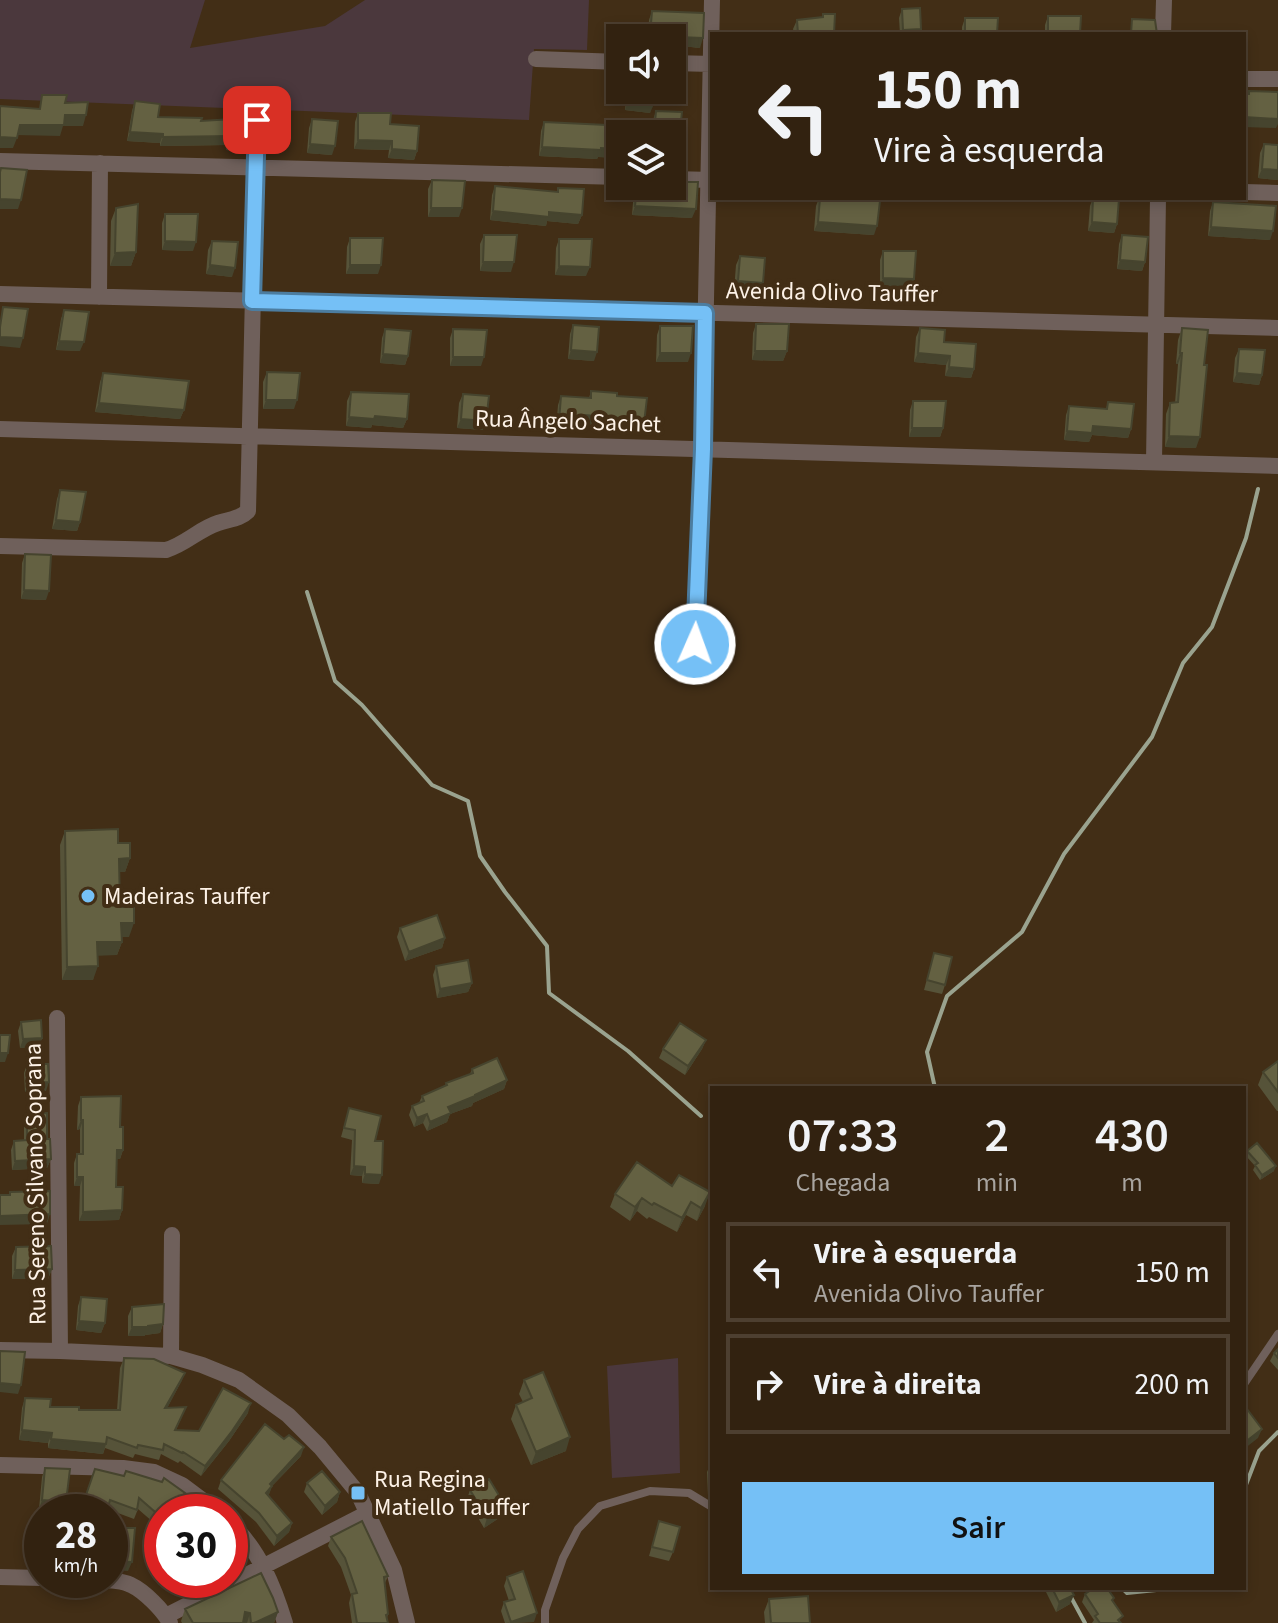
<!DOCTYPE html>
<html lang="pt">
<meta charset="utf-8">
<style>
body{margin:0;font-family:"Source Sans 3",sans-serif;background:#3d2f1e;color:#f1f3f6;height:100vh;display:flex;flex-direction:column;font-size:30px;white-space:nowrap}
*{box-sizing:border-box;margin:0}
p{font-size:26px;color:#a8a49f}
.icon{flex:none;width:44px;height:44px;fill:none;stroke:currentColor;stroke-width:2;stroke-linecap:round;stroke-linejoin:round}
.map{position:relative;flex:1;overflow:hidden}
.panel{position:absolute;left:710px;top:1086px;width:536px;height:504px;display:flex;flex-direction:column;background:#322210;border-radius:0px;box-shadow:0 4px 12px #0003,0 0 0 2px #4d3f30}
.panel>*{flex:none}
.guide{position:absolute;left:710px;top:32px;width:536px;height:168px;border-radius:0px;box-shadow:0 4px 12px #0003,0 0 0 2px #4d3f30;background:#322210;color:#f1f3f6;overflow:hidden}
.tools{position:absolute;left:606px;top:24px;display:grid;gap:16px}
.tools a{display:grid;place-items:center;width:80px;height:80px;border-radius:0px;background:#322210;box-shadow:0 4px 12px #0003,0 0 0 2px #4d3f30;font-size:40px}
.speed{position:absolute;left:24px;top:1494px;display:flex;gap:16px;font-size:40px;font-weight:700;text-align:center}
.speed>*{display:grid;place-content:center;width:104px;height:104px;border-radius:50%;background:#322210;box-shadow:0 4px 12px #0003,0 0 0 2px #4d3f30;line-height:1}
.speed small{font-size:20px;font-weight:400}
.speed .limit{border:12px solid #d22;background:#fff;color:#111}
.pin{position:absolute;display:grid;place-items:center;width:68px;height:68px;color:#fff;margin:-34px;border-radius:16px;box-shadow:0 4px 12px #0006}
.me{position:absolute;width:88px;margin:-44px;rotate:2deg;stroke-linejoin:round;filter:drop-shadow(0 0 6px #0008)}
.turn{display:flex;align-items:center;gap:28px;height:168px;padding:0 32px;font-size:36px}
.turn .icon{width:104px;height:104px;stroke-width:2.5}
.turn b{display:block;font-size:56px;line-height:68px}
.eta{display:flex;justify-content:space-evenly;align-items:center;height:136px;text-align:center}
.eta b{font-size:48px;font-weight:600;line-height:56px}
.button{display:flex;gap:16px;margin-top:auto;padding:16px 32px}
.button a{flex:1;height:92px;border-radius:0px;background:#75c0f6;color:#111;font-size:32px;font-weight:600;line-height:92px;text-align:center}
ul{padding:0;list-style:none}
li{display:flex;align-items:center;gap:24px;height:100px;margin:0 16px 12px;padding:0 16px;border:4px solid #4d3f30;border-radius:0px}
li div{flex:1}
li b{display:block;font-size:30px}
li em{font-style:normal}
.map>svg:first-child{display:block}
</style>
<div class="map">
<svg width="1278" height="1623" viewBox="0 0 1278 1623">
<rect width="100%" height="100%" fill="#422e16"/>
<!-- green -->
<path fill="#4b383d" d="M0,0H205L190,48L325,26L365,0H589L587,50L534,49L529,120L0,99Z
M678,1358L680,1473L612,1478L607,1366Z"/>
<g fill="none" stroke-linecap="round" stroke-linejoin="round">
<!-- stream -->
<path stroke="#9aa38f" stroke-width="4" d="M307,592L335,681L362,705L432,785L468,801L480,856L505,892L547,946L549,993L628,1051L701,1116
M935,1088L927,1052L947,996L1022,932L1064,854L1152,737L1183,663L1212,627L1246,538L1258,489
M1244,1490L1259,1451L1278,1432
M1066,1588L1085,1623
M1122,1588L1127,1593L1176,1588"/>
<!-- service -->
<path stroke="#6f605b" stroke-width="8" d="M1244,1384L1278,1334
M545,1623V1610L563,1558L578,1529L600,1506L650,1491L689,1493L712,1507"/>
<!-- minor -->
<path stroke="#6f605b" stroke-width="16" d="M1163,34L1164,0
M536,59L620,62
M672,63L712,64
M1244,79H1278
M0,161L620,177
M672,179L712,180
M1244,192L1278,193
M0,294L1278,328
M99,297L100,163
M0,429L1278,466
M1154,462L1158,198
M0,546L166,550C186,544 199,529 218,523C230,519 240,519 248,511L257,120
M695,644L703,449L712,0
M57,1018L60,1351
M0,1350L60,1351L171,1356L202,1365L239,1380L288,1415L320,1447L358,1493L394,1570L407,1623
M171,1356L172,1235
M0,1465L123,1468L154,1472L182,1485L218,1512
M230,1523C259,1549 274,1587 285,1623
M0,1577L42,1578
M97,1580C107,1580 121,1580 131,1585C144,1591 163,1610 170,1623
M166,1616L368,1513"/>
</g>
<!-- wall -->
<path fill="#565339" d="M902,9L921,29L919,34H900L899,18Z
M652,11L700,48L673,45L672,47V38H648L649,20Z
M823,14L834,34H794L793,29L797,20L822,18Z
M1048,16L1080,34H1045V25Z
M965,18L997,34H962V27Z
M627,90H655L650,113L625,110Z
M135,101L158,117L201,121L232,119L234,111L245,152L226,150L227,145L160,146V143L127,141L132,111Z
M656,111L682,112L679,138L676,147L672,146V134H652L653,120Z
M358,113L390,124L417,151L414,160L388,158L389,150L354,149L355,122Z
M312,119L332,155L307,153L309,128Z
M544,122L598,157L597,159L539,156L541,131Z
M1264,144L1278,145V180L1258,178L1260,153Z
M432,180L459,217H428V189Z
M495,186L557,192L558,188L582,215L578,224L547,221L546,226L490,220L492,195Z
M635,186H672L692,218L632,215L634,190Z
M819,198L874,235L814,231L816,206Z
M1093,198L1117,224L1114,233L1088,231L1090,206Z
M1213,202L1270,240L1208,236L1210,211Z
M116,208L136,252L131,266H110L111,221Z
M165,214L193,251L162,250V223Z
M484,235L511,272L480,271V244Z
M1122,235L1145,262L1142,271L1117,269L1119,244Z
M350,238L378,274H346L347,247Z
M559,239L586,276L555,275L556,248Z
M212,241L232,277L206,274L208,250Z
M883,251L914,279L911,288L880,287V260Z
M740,256L763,283L760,292L734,290L736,265Z
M64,310L80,351L56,350L61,319Z
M756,324L787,351L783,361L752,360L753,333Z
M573,325L594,361L568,359L570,334Z
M660,326L688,362H656L657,335Z
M920,328L974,369L971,378L945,376L946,365L914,362L916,337Z
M1182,328L1204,365L1196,448L1165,447L1166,414L1170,403H1175L1178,364H1176L1178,340Z
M385,329L408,356L405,365L380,363L382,338Z
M453,329L481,366H450V338Z
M1239,349L1262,375L1259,385L1233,382L1235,358Z
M267,372L294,409H263V382Z
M103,373L184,410L180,419L95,412L100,382Z
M591,391L617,396L641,432L616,430V427L584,425L581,432L556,430L558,405L561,396L589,398Z
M351,392L407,419L403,428L372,425L371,428L346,426L347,401Z
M463,394L483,430L457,428L459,403Z
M913,401L943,428L940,437H909L910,410Z
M1108,402L1131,429L1128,438L1092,435L1089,442L1064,440L1066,415L1069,406L1106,409Z
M60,490L80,522L77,531L52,529L57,499Z
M25,554L46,600L21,599L22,563Z
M65,831L118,843L130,858L125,872H119L120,907L129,937H121L122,942L117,955H98L93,980H62L60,845Z
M400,928L445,938L442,948L405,961L397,937Z
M934,953L945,985L942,994L924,990Z
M436,966L472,983L468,992L437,998L433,975Z
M21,1022L42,1038L39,1047L20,1048L18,1031Z
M706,1040L702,1049L685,1075L659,1058L663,1049Z
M1278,1061V1111H1277L1258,1085L1263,1072Z
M27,1064L46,1091L25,1092L24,1073Z
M472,1069L507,1080L504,1089L473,1103L472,1106L450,1114L447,1122L427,1131L423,1123L414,1127L409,1115L412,1106L419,1103L422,1096L445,1086L446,1083L470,1074Z
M81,1097L120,1127L123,1150L120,1159H117L116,1187L122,1210L119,1220L79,1221L80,1186H74V1163L77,1154H80V1129L77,1130L78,1106Z
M349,1108L375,1141L379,1184L362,1183V1176L350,1175L352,1140L341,1137Z
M27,1114L47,1139L51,1159L47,1168L12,1170L11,1150L14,1141L24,1140V1123Z
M1247,1151L1274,1171L1260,1180L1253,1170L1255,1166L1246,1156Z
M672,1186L705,1206L697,1221L686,1215L677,1232L649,1217L647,1219L637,1211L630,1221L610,1207L615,1194Z
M16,1247L52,1269L48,1279H12V1256Z
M81,1297L105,1323L101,1333L76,1330L78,1306Z
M132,1307L163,1324L160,1333L145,1335V1336H128V1316Z
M1278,1349V1370L1270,1361L1274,1353Z
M124,1358L185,1373L181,1382L167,1408L186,1407L176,1430L199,1431L248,1413L229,1441L201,1476L180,1461L178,1463L161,1454L159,1460L135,1454L133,1458L105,1448L103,1454L48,1448V1443L19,1440L22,1408L25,1398L50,1407L79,1410H117L120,1368Z
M524,1380L566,1451L531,1465L511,1419L516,1405L523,1402L519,1394Z
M301,1456L272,1486L268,1496L292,1523L289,1532L274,1546L256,1522L218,1489L221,1480Z
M711,1463H712V1496H708L707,1472Z
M45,1468L66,1502L63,1512L39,1509L42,1477Z
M95,1469L185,1493L182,1502L162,1512L161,1529L138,1509L134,1519L107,1509L106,1512H94L82,1508Z
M307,1483L340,1492L337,1502L322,1515L304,1492Z
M470,1490L502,1516L484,1528L467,1499Z
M659,1521L673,1552L669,1561L649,1556Z
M331,1537L388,1576L385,1583L388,1614L387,1618L388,1623H352L349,1603L351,1595L341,1567L328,1546Z
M507,1577L534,1622L505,1623L501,1611L504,1602L509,1601L504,1586Z
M183,1580H197L187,1586Z
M1045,1588H1070V1604L1056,1612L1045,1590Z
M1085,1594L1113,1601L1121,1623H1092L1094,1620L1082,1602Z
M769,1599L810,1623H765L764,1612Z
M185,1609L278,1612L274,1623H182L181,1621Z"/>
<!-- shaded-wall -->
<path fill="#46442e" d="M921,29L919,34H902L903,30Z
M650,36H676L703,38L700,48L673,45L672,47V38H649Z
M628,101L654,104L650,113L625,110Z
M65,115H86L83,126H63L60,136L16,135L20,125Z
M1244,117L1278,119V124L1276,128L1244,127Z
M130,132L163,134L160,143L127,141Z
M230,136L227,145L160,146L163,137Z
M0,137L17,138L13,148H0Z
M672,137L679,138L676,147L672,146Z
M358,140L392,141L389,150L354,149Z
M229,141L249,142L245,152L226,150Z
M310,144L335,146L332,155L307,153Z
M542,147L601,148L620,149V159L598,157L597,159L539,156Z
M392,149L417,151L414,160L388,158Z
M1262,169L1278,170V180L1258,178Z
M0,199L21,200L18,209H0Z
M635,206L696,209L692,218L632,215Z
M431,208H462L459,217H428Z
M493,211L549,212L582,215L578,224L547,221L546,226L490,220Z
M818,222L877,226L874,235L814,231Z
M1092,222L1117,224L1114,233L1088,231Z
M1211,227L1273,231L1270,240L1208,236Z
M165,241L196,242L193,251L162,250Z
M136,252L131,266H110L115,253Z
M1120,260L1145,262L1142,271L1117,269Z
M483,262H514L511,272L480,271Z
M210,265L235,268L232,277L206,274Z
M350,265H381L378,274H346Z
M559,266L590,267L586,276L555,275Z
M883,278L914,279L911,288L880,287Z
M738,281L763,283L760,292L734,290Z
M0,337L23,338L20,348L0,346Z
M59,341L84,342L80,351L56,350Z
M571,350L597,352L594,361L568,359Z
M755,351H787L783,361L752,360Z
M660,353H691L688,362H656Z
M918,353L950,356L946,365L914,362Z
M1180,353H1182L1178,364H1176Z
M383,354L408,356L405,365L380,363Z
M453,357H484L481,366H450Z
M949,367L974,369L971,378L945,376Z
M1237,373L1262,375L1259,385L1233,382Z
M266,400H297L294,409H263Z
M99,403L184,410L180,419L95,412Z
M585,415L619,418L616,427L584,425L581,432L556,430L559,421Z
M375,416L407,419L403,428L372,425L371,428L346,426L349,417Z
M461,419L486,421L483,430L457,428Z
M619,421L644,423L641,432L616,430Z
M1093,426L1131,429L1128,438L1092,435L1089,442L1064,440L1067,431Z
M912,428H943L940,437H909Z
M1169,436L1200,437L1196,448L1165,447Z
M56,520L80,522L77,531L52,529Z
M24,590L49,591L46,600L21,599Z
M130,858L125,872H114L119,859Z
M121,923H134L129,937H116Z
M445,938L442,948L405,961L409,952Z
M97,942H122L117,955L93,956Z
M98,966L93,980H62L67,967Z
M472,983L468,992L437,998L440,989Z
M42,1038L39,1047L20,1048L23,1039Z
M706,1040L702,1049L685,1075L688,1066Z
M0,1053H8L5,1062H0Z
M507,1080L504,1089L473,1103L472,1106L450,1114L447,1122L427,1131L430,1122L448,1107Z
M49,1082L46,1091L25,1092L28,1083Z
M427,1114L423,1123L414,1127L417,1118Z
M81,1120H83L80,1129L77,1130Z
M117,1150H123L120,1159H114Z
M51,1159L47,1168L12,1170L15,1161Z
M354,1166L365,1167L362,1176L350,1175Z
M1276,1166L1274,1171L1260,1180L1262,1175Z
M365,1174L382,1175L379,1184L362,1183Z
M77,1177H83L80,1186H74Z
M710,1192L705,1206L697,1221L701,1208Z
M642,1198L637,1211L630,1221L635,1207Z
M691,1202L686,1215L677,1232L682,1218Z
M122,1210L119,1220L79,1221L83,1212Z
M50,1214L47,1224L0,1225V1216Z
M52,1269L48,1279H12L15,1270Z
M79,1321L105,1323L101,1333L76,1330Z
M163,1324L160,1333L145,1335V1336H128L132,1327Z
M185,1373L181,1382L162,1418L165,1408Z
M0,1383L21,1385L18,1394L0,1392Z
M251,1403L248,1413L229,1441L201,1476L205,1466Z
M1262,1429L1258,1438L1244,1449V1443Z
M22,1430L52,1433L48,1443L19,1440Z
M570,1437L566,1451L531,1465L536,1452Z
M51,1439L106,1444L103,1454L48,1448Z
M304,1447L301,1456L272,1486L269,1495L263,1502L270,1484Z
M340,1492L337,1502L322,1515L325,1506Z
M185,1493L182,1502L174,1512H170Z
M42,1500L66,1502L63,1512L39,1509Z
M506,1507L502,1516L484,1528L487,1518Z
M292,1523L289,1532L274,1546L277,1536Z
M238,1541L234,1550L230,1554V1548Z
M110,1561L132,1562L128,1571L110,1570Z
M190,1580H197L187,1586Z
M1074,1595L1070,1604L1056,1612L1059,1602Z
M245,1612L250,1613L247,1623H241Z
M278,1612L274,1623H254Z
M537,1613L534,1622L510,1623L511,1622Z"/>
<!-- building -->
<path fill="#646142" stroke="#46442e" stroke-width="2" d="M920,8L921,29L903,30L902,9Z
M652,11L704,13L703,38L650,36Z
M823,14H835L834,34H798L797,20L823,17Z
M1048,16H1081L1080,34H1048Z
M965,18H998L997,34H965Z
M1132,19L1155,20L1157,34H1131Z
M629,90H655L654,104L628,101Z
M1249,91L1278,92V119L1244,117V94H1249Z
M42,95H67L65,103L88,102L86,115H65L64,125H20L17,138L0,137V106L40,109Z
M135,101L160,104L158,117L202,118L201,121L233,119L234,111L249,112V142L229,141L230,136L163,137V134L130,132Z
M656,111L682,112L679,138L672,137V134H654Z
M358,113H391L390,124L419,126L417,151L392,149V141L358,140Z
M312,119L338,121L335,146L310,144Z
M544,122L649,127L648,134H620V149L601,148V150L542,147Z
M1264,144L1278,145V170L1262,169Z
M1,168L27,170L21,200L0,199V172Z
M432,180L465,181L462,208H431Z
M672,182H698L696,209L635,206L637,186H672Z
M495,186L558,192V188L584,189L582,215L549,212V217L493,211Z
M820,198L880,201L877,226L818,222Z
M1093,198L1119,199L1117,224L1092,222Z
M1213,202L1276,206L1273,231L1211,227Z
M138,204L136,252L115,253L116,208Z
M165,214H198L196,242L165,241Z
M484,235H517L514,262H483Z
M1122,235L1148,237L1145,262L1120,260Z
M350,238H383L381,265H350Z
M559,239H592L590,267L559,266Z
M212,241L238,242L235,268L210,265Z
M883,251H916L914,279L883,278Z
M740,256L765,258L763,283L738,281Z
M3,307L28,309L23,338L0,337V327Z
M64,310L89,312L84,342L59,341Z
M756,324H789L787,351H755Z
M573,325L599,327L597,352L571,350Z
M660,326H693L691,353H660Z
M920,328L945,330L944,342L976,344L974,369L949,367L950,356L918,353Z
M1182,328L1208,330L1204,365H1207L1200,437L1169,436L1170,403L1178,402L1182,353H1180Z
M385,329L411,331L408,356L383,354Z
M453,329L487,330L484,357H453Z
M1239,349L1265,350L1262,375L1237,373Z
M267,372L300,373L297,400H266Z
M103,373L189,381L184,410L99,403Z
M591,391L617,393V396L647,398L644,423L619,421V418L585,415L584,423L559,421L561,396L591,398Z
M351,392L409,394L407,419L375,416L374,419L349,417Z
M463,394L489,396L486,421L461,419Z
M913,401H946L943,428H912Z
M1108,402L1134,404L1131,429L1093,426L1092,433L1067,431L1069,406L1107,409Z
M60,490L86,492L80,522L56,520Z
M25,554L51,555L49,591L24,590Z
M118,829V843H130V858L119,859L120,907H134V923H121L122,942H97L98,966L67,967L65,831Z
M437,915L445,938L409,952L400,928Z
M934,953L952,957L945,985L927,980Z
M468,960L472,983L440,989L436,966Z
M41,1020L42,1038L23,1039L21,1022Z
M680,1023L706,1040L688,1066L663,1049Z
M0,1035H10L8,1053H0Z
M497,1058L507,1080L475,1095V1096L448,1107L451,1113L430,1122L427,1114L417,1118L412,1106L424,1101L422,1096L447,1085L446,1083L473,1073L472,1069Z
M1278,1061V1092L1263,1072Z
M27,1064H48L49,1082L28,1083Z
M121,1096L120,1127H123V1150H117L116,1187H123L122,1210L83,1212V1177H77V1154H83V1120H81V1097Z
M349,1108L381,1116L375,1141H383L382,1175L365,1174V1167L354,1166L355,1130L344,1128Z
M47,1113V1139H50L51,1159L15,1161L14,1141L27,1140V1114Z
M1257,1143L1276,1166L1262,1175L1255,1165L1258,1163L1247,1151Z
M637,1162L672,1186L679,1175L710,1192L701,1208L691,1202L682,1218L654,1203L652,1205L642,1198L635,1207L615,1194Z
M50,1191V1214L0,1216V1195H10V1192Z
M51,1246L52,1269L15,1270L16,1247Z
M81,1297L107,1299L105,1323L79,1321Z
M164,1304L163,1324L148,1326V1327H132V1307Z
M1278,1349V1358L1274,1353Z
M0,1351L25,1352L21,1385L0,1383Z
M124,1358L154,1359L185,1373L165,1408L186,1407L175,1430L199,1431L223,1388L251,1403L232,1431L205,1466L183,1452L182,1453L164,1444L163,1450L138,1445L137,1448L107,1437L106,1444L51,1439L52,1433L22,1430L25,1398L51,1399L50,1407H79V1410H120Z
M543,1372L570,1437L536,1452L516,1405L532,1398L524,1380Z
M1247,1409L1262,1429L1244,1443V1412Z
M265,1424L284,1439L289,1435L304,1447L270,1484L272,1486L266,1493L292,1523L277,1536L259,1513L221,1480Z
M45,1468L70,1469L66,1502L42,1500Z
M95,1469L124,1476L126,1471L162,1482L164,1478L185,1493L170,1512H162V1518L139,1498L137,1510L110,1500L108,1507L85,1498Z
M322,1471L340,1492L325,1506L307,1483Z
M489,1479L506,1507L487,1518L470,1490Z
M202,1502L214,1512H194Z
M362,1521L388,1576L384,1577L388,1614L386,1615L388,1623H357L352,1594L357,1593L345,1558L331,1537Z
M659,1521L680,1527L673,1552L652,1547Z
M110,1528H135L132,1562L110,1561Z
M230,1531L238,1541L230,1548Z
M523,1571L537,1613L511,1622L504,1602L515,1599L507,1577Z
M261,1573L273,1598L278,1612L254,1623H251L250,1613L245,1612L243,1623H193L185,1609Z
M1052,1588H1070L1074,1595L1059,1602Z
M1094,1588H1107L1114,1598L1112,1600L1123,1616L1118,1620L1121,1623H1100L1095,1616L1098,1614L1085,1594Z
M808,1596L810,1623H771L769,1599Z"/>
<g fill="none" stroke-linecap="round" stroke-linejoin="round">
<defs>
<path id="route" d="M257,120L252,301L705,313L703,449L695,644"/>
</defs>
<!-- route casing -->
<use href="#route" stroke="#4c7da0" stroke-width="20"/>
<!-- route -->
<use href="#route" stroke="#75c0f6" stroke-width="14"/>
</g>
<!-- markers -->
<g fill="#75c0f6" stroke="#422e16" stroke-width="3">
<circle cx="88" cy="896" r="8"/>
<rect x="350" y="1485" width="16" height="16" rx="4"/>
</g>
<g text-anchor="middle" stroke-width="8" stroke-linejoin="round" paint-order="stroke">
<!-- street labels -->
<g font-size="24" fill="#fdf2e7" stroke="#422e16">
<text transform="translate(832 292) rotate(1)" y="8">Avenida Olivo Tauffer</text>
<text transform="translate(568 421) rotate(2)" y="8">Rua Ângelo Sachet</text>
<text transform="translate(35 1184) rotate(-91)" y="8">Rua Sereno Silvano Soprana</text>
</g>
<!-- poi labels -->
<g font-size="24" fill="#fdf2e7" stroke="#422e16" text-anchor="start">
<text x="104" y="904">Madeiras Tauffer</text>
<text x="374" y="1487">Rua Regina<tspan x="374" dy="28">Matiello Tauffer</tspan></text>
</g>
</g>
</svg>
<div class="tools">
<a><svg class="icon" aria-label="sound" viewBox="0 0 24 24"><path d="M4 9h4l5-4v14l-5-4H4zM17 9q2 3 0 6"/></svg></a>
<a><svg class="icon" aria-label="layers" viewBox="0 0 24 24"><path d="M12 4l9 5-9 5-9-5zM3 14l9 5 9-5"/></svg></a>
</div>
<div class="speed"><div>28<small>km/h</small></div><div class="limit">30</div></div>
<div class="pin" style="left:257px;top:120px;background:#d93025"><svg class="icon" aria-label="arrive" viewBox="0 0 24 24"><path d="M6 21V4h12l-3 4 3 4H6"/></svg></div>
<svg class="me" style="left:695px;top:644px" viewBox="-20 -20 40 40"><circle r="17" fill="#75c0f6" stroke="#fff" stroke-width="3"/><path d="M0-11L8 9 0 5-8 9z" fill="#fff"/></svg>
<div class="guide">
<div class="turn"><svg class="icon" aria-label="left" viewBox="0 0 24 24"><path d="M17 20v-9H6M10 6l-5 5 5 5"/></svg><div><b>150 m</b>Vire à esquerda</div></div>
</div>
<section class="panel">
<div class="eta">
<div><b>07:33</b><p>Chegada</p></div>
<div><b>2</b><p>min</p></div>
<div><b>430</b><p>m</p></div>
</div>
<ul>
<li><svg class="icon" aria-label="left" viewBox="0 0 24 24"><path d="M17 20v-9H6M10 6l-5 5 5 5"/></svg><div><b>Vire à esquerda</b><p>Avenida Olivo Tauffer</p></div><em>150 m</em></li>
<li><svg class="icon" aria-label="right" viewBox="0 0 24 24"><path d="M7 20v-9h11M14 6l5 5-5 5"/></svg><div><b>Vire à direita</b></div><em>200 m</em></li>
</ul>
<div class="button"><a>Sair</a></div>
</section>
</div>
